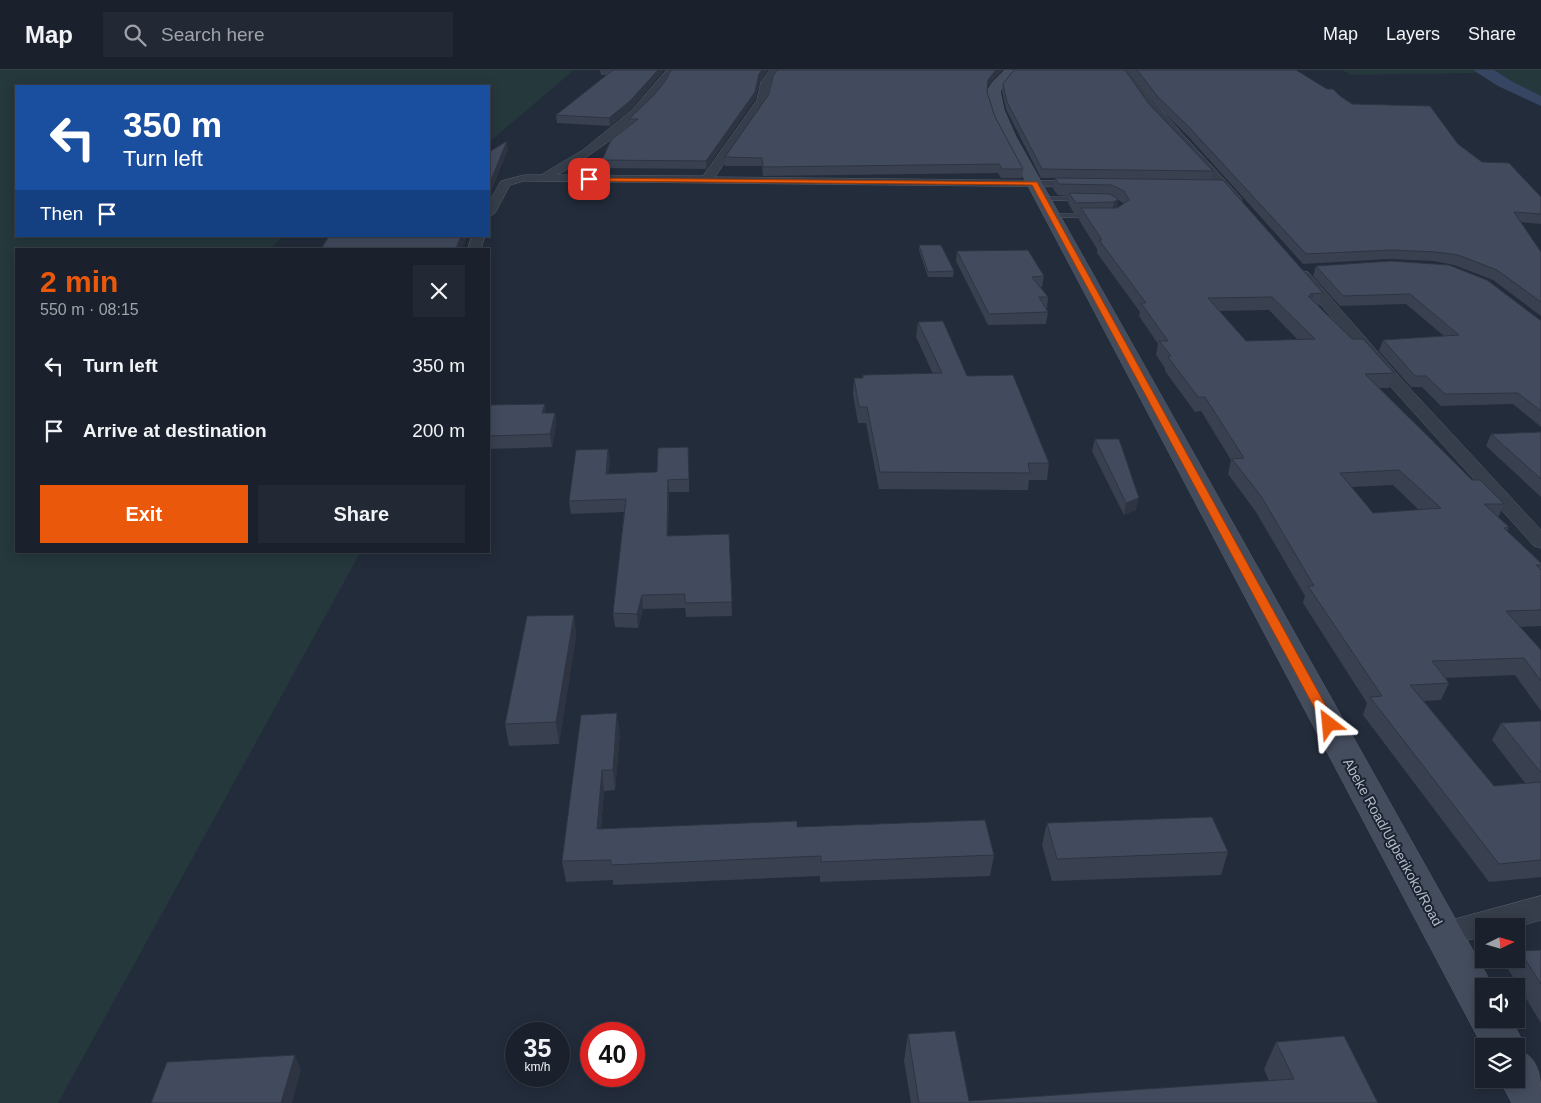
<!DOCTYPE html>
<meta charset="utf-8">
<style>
body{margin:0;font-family:Helvetica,sans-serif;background:#232934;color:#f1f3f6;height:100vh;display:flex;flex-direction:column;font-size:19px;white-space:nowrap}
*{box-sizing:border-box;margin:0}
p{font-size:16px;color:#9fa3a9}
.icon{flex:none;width:28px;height:28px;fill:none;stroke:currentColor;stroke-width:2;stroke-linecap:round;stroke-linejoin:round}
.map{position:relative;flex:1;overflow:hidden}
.side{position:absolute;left:15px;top:178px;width:475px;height:305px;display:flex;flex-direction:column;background:#1a212c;border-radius:0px;box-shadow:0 2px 12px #0003,0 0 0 1px #383e48}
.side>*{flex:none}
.guide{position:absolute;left:15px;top:15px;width:475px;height:152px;border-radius:0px;box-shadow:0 2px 12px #0003,0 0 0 1px #383e48;background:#1a4fa0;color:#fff;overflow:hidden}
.needle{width:32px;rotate:85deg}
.buttons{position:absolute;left:1475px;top:848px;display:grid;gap:10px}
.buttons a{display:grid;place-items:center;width:50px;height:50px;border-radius:0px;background:#1a212c;box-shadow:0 2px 12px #0003,0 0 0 1px #383e48;font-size:25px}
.speed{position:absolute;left:505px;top:952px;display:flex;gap:10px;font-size:25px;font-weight:700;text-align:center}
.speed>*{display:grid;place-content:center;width:65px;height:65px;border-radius:50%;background:#1a212c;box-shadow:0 2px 12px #0003,0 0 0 1px #383e48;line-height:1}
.speed small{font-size:12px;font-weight:400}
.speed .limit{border:8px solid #d22;background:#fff;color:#111}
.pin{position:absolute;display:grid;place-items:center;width:42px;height:42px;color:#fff;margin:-21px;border-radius:10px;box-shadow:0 2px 8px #0006}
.me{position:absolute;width:55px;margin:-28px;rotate:331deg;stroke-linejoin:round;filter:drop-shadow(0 0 4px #0008)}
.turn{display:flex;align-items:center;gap:18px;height:105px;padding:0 25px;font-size:22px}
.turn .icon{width:65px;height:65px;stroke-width:2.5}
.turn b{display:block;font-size:35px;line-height:42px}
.then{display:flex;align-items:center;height:48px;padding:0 25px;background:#0003;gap:10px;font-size:19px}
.round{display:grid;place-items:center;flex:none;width:52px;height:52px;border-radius:0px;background:#232934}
.summary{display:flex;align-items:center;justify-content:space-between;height:85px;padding:0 25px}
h1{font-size:30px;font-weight:700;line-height:38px;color:#ea580c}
.primary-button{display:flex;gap:10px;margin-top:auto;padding:10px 25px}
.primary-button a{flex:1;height:58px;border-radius:0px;background:#ea580c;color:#fff;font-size:20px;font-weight:700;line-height:58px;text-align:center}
.primary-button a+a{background:#232934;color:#f1f3f6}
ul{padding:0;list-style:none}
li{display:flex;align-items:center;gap:15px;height:65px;padding:0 25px}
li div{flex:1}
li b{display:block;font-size:19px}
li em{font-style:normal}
header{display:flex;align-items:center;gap:30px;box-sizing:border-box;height:70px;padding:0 25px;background:#1a212c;border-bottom:1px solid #383e48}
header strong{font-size:24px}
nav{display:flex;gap:28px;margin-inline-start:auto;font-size:18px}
.search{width:350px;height:45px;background:#232934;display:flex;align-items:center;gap:12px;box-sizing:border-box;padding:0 18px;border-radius:0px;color:#9fa3a9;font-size:19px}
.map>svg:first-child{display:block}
</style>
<header>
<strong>Map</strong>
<div class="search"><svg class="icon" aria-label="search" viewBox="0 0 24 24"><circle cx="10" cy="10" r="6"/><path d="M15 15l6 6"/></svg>Search here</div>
<nav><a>Map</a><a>Layers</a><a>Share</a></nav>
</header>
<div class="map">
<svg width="1541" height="1033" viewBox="0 0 1541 1033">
<rect width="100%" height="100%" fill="#232c3b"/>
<!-- green -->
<path fill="#25383c" d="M0,0H574L489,72V16H16V166H283L270,179H16V481H361L58,1033H0Z
M1343,0H1473L1478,3L1350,5Z
M1494,0H1541V26L1513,12Z"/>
<!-- water -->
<path fill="#364662" d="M1473,0H1494L1513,12L1541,26V36L1498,16Z"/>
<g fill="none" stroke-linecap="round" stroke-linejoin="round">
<defs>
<path id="lane" d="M1043,127H1082L1085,129L1082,131L1041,130L1040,129Z
M1053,144H1092L1095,146L1092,148L1051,147L1050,146Z"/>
<path id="street" d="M667,0H675C652,43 599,81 557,105L703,106L757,30L761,12L770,0H779L771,12L767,30L715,107L1082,111L1088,114L1082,117L524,111L510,115L495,143L489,147V132L501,111L524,105H541L583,80L632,40Z
M1120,0H1129C1162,45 1203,85 1240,127L1242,130L1240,133H1232C1194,89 1153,47 1120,0Z
M472,166H485L481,179H468Z
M1303,201L1308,202L1403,311L1541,460V478L1534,476L1391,317L1298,208L1296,205L1298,202Z
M1541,826V850L1516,857L1484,856V866L1444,876L1434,873L1429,864L1434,855L1444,852Z"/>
<path id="secondary" d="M1005,0H1017L1000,21L1004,40L1016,67L1493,916H1484V949H1511L1525,976L1522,982C1541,990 1541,1013 1541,1033H1512L1499,1009H1516V976H1484V979L1027,114C1018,95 984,40 988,21C990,13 999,6 1005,0Z"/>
</defs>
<!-- lane casing -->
<use href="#lane" stroke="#555c69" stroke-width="1"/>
<!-- street casing -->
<use href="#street" stroke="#555c69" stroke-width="1"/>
<!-- secondary casing -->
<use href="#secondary" stroke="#555c69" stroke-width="1"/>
<!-- lane -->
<use href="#lane" fill="#363e4b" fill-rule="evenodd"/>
<!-- street -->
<use href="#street" fill="#363e4b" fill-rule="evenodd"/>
<!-- secondary -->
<use href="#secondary" fill="#444d5e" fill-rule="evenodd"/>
</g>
<!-- wall -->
<path fill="#394050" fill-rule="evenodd" d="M600,0H664L631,39L610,56L557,53L556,45L606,5H601Z
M671,0H768L760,11L755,29L706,99L602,98V90L629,55V49L654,25L666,10Z
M777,0H1003L996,6L987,17V22L995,47L1023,99L1022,108H1001L998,103L763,106L762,96H725V87L769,24Z
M1130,0H1296L1352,34L1458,74L1482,92L1541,127V154L1520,152L1541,182V246L1493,210L1454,195L1433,191L1389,189L1303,194L1186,64L1156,35Z
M1003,14L1149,34L1213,101L1211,109L1323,223L1319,236L1318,237L1352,269L1394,303L1389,318H1379L1472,410L1504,434L1498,448L1509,457L1507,461L1541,493V556L1520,557L1541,580V641L1515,605L1445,608L1449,613L1441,630L1424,631L1494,716L1525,713L1492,670L1501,653L1541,651V807L1489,812L1363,645L1367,633L1303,533L1305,526L1256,442L1228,404L1231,390L1201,341L1195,342L1165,301V298L1156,285L1158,274L1139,246L1140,242L1097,183V179L1079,150L1080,143H1074L1068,133L1069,126L1058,125L1053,119L1055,108H1041L1006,39L1002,21ZM1118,130L1122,132L1123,134L1117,138ZM1269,240L1298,270L1246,271L1219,241ZM1393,415L1419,440L1373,443L1352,417Z
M919,175L954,201L953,207H928L919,180Z
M957,181L1044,206L1042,217H1040L1048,227L1047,238H1046L1048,242L1046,254L988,255L956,191Z
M1316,196L1541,250V357L1513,334L1441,336L1422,317H1411L1379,281L1383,270L1444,266L1406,234L1340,236L1313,206Z
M918,252L1049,393L1047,410H1029L1028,420L879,419L866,353H858L853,324L854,308H863V305L933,304L916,267Z
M489,335L546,343H555L556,356L552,377L489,379Z
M1541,362V427L1486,376L1491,364Z
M1095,369L1136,440L1124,445L1092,381Z
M608,379L610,392L608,404L657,402L689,390V422H669L668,466L729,464L732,546L686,547L685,538L643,539L638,558L615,557L613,543L624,442L571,444L569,431Z
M574,545L576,566L559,674L509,676L505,654Z
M581,645L620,663L615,720L604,721L601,759L797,757L994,785L990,806L820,812V806L613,815V810L566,812L562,791Z
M1047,753L1228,782L1221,805L1052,811L1042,775Z
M1541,880V953L1508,899L1515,889H1516V886L1520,881Z
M908,964L969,1031L1269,1011L1264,999L1276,972L1378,1033H911L904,991Z"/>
<!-- shaded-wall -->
<path fill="#2e3441" d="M658,0H664L631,39L610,56L609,48Z
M762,0H768L760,11L755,29L706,99V91Z
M996,0H1003L996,6L987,17L988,10Z
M507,71L508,80L489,127V115Z
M1118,129L1116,139L1112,142L1114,132Z
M461,166H467L462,179H456Z
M545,334L546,347L542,343Z
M555,343L556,356L552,377L550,364Z
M608,379L610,392L607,417L606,404Z
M668,410L669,422L667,480V466Z
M1139,428L1136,440L1124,445L1126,433Z
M642,525L643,539L638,558L637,544Z
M574,545L576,566L559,674L556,652Z
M617,643L620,663L615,720L613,700Z
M602,700L604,721L599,780L597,759Z
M295,985L301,1000L292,1033H281Z"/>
<!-- building -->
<path fill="#424b5d" stroke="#2e3441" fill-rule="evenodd" d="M613,0H658L630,31L609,48L556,45Z
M671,0H762L759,4L755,22L706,91L602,90L611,70L638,49H629L654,25L666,10Z
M777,0H996L988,10L987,22L995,47L1023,99H1002L999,94L763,97L762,88L725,87L769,24L773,6Z
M1014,0H1125L1149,34L1213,101L1042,99L1007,32L1003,14Z
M1137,0H1296L1327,19H1333L1340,26L1352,34L1430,36L1458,74L1482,92L1509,93L1541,127V144L1514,142L1541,182V232L1497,200L1458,185L1436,182L1392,180L1306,184L1188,56L1158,27Z
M507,71L489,115V82Z
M1055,108L1223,110L1323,223L1310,224L1313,226H1308L1352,269H1363L1394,303L1365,304L1472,410H1480L1504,434H1484L1509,457L1504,458L1541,493V495H1536L1541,500V540L1506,541L1541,580V611L1524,588L1432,591L1449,613L1410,615L1494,716L1541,712V790L1499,794L1370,627L1382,626L1308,516H1314L1261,426L1232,389L1244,388L1205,327H1198L1168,287L1171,286L1159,271H1168L1141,233H1146L1099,170H1102L1081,138H1117L1129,130L1124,121L1112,115L1059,114ZM1272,227L1315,269L1246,271L1208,228ZM1399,400L1441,438L1373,443L1340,403Z
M1069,123L1110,124L1118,129L1114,132L1076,133Z
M329,166H461L456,179H321Z
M919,175H941L954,201L928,202Z
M1028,180L1044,206L1032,207L1048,227H1039L1048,242L989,244L957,181Z
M1391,191L1449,195L1487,210L1540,250H1541V341L1518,323L1445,324L1426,306H1415L1383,270L1459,265L1410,224L1343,226L1316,196Z
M943,251L967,306L1013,305L1049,393H1028L1030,403L880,402L867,337H859L854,308H863V305L942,303L918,252Z
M545,334L542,343H555L550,364L489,366V335Z
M1541,362V409L1491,364Z
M1095,369H1119L1139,428L1126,433Z
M688,377L689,409L668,410L667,466L729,464L732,532L685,533V524L642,525L637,544L613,543L626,429L569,431L576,380L608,379L606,404L657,402L658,378Z
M574,545L556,652L505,654L527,546Z
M617,643L613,700H602L597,759L797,751V757L985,750L994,785L821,792V786L611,795V790L562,791L581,645Z
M1541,651V703L1501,653Z
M1212,747L1228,782L1057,789L1047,753Z
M1541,880V914L1520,881Z
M955,961L969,1031L1294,1009L1276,972L1344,966L1378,1033H919L908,964Z
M295,985L281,1033H151L167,992Z"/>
<!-- route -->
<path fill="#ea580c" stroke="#983908" d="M587,108L1037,112L1336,654L1334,657L1329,659L1323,654L1032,115L589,111Z"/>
<g text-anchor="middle" stroke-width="4" stroke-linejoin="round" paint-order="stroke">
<!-- street labels -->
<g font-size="14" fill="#b2b9c7" stroke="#1c2330">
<text transform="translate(1393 772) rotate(61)" y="5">Abeke Road/Ugberikoko/Road</text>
</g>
</g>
</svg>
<div class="buttons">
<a><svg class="needle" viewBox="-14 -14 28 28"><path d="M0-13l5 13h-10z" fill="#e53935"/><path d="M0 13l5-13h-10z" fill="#9fa3a9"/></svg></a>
<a><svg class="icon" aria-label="sound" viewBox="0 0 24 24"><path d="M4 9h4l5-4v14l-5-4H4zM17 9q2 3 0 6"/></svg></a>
<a><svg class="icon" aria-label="layers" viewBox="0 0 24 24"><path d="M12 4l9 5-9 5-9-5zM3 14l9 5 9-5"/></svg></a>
</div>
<div class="speed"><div>35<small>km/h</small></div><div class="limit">40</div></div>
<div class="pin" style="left:589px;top:109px;background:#d93025"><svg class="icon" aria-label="arrive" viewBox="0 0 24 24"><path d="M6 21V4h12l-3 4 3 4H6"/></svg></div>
<svg class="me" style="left:1329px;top:654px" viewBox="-20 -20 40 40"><path d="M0-17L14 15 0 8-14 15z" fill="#ea580c" stroke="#fff" stroke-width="4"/></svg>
<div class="guide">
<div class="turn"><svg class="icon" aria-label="left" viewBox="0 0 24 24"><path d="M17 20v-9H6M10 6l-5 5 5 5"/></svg><div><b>350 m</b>Turn left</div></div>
<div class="then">Then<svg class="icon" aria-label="arrive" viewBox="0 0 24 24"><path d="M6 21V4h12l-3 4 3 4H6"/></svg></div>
</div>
<section class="side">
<div class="summary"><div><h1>2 min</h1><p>550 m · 08:15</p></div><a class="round"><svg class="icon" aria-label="close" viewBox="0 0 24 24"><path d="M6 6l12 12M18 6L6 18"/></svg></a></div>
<ul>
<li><svg class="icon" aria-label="left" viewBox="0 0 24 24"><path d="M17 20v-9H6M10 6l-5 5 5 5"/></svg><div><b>Turn left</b></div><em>350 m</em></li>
<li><svg class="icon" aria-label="arrive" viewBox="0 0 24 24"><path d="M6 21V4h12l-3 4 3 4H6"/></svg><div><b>Arrive at destination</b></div><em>200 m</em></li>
</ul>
<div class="primary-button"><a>Exit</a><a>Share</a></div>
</section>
</div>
